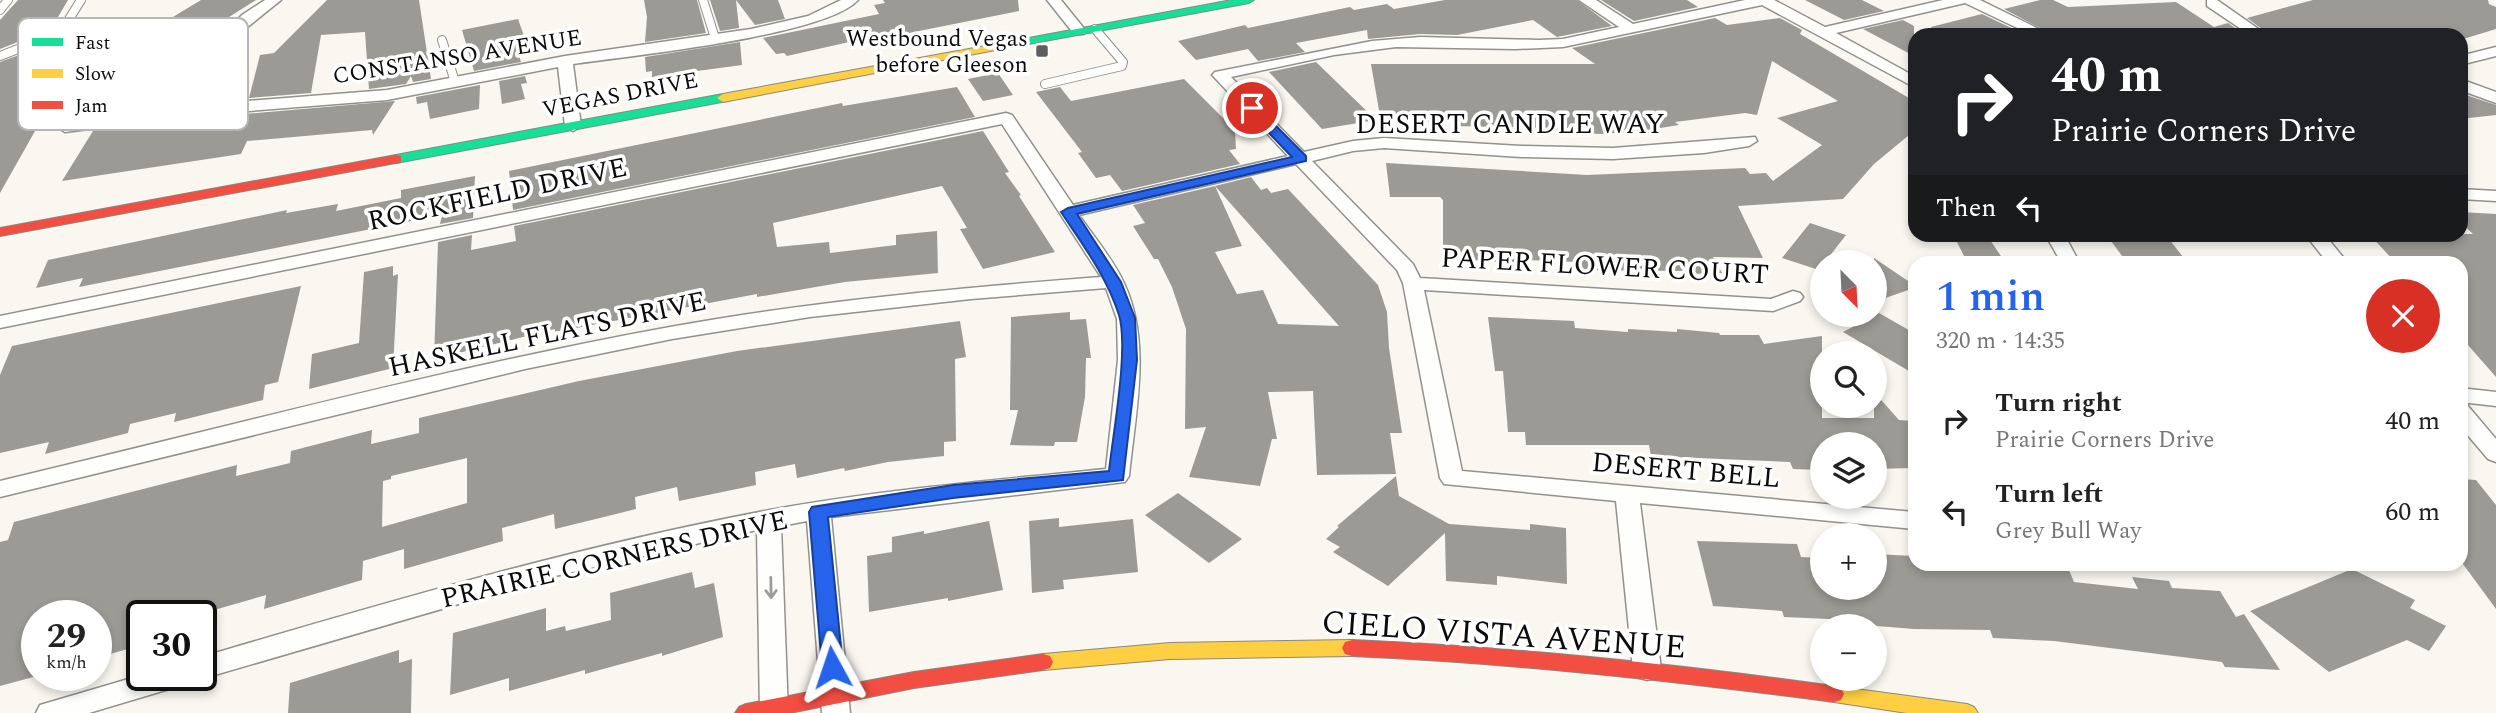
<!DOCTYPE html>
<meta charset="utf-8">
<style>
body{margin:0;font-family:Spectral,serif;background:#f6f6f6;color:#222;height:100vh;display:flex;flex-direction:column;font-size:26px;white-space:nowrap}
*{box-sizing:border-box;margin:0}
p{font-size:23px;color:#767676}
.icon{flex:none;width:38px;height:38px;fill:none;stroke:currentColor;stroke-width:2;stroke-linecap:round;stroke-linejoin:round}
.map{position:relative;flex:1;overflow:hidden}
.sheet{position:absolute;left:1908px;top:256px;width:560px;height:315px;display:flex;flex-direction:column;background:#fff;border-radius:21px;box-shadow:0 4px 10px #0003}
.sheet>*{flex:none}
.banner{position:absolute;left:1908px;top:28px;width:560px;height:214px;border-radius:21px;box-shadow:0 4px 10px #0003;background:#202124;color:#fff;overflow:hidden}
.needle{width:46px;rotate:156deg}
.buttons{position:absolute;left:1810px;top:250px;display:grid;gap:14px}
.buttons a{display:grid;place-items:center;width:77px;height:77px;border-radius:50%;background:#fff;box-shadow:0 4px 10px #0003;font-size:35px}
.speed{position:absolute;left:21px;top:600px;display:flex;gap:14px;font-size:35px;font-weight:700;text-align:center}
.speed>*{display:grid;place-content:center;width:91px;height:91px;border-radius:50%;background:#fff;box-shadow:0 4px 10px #0003;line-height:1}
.speed small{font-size:18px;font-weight:400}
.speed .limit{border:4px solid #111;border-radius:10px;background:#fff;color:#111}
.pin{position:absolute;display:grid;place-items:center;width:60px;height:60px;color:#fff;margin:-30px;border:4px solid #fff;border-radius:50%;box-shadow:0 2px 7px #0007}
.me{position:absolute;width:77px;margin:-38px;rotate:355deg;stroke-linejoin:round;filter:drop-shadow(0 0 5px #0008)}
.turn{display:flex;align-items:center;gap:24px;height:147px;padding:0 28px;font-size:32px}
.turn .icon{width:91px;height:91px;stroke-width:2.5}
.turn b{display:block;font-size:49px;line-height:60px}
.then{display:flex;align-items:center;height:66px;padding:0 28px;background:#0003;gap:14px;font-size:26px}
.round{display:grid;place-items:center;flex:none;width:74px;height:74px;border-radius:37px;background:#f6f6f6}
.headline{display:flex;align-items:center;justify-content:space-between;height:119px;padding:0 28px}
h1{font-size:42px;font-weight:600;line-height:52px;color:#2563eb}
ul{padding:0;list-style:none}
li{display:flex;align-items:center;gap:21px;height:91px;padding:0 28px}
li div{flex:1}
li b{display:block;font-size:26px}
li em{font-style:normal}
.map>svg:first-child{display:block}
</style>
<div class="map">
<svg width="2496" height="713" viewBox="0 0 2496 713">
<rect width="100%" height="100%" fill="#f9f7ef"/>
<!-- building -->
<path fill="#9c9a95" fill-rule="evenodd" d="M18,0H68L51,29L0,49V20Z
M201,0H256L229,17L209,80L196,103L39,124L0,193V62L60,40L103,34L82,72Z
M327,0H419L431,79L413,82L411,76L406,84L369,89L365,32L321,35L311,93L249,98L260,55L274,53Z
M644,0H697L706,33L645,42L647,17Z
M710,0H778L785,19L755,25L736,0L739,28L720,31Z
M883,0H1018L1019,11L904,34L891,36L889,33L787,56L784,53L776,54L763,38L879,14L874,5L885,3Z
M1445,0H1577L1612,26L1557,37L1533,20L1457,35L1420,34L1368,39L1367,30L1296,43L1305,52L1258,61L1248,49L1196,60L1178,41L1245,25L1248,28L1350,7L1354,10L1387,4L1394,9Z
M1601,0H1687L1698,7L1634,21Z
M1805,0H1862L1884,11L1844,20Z
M2040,0H2053L2068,7L2176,2L2214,27L2228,23L2245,35H2053L2004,9Z
M2313,0H2488L2489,4L2496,7V29L2460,40V35H2270L2247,18Z
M1982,14L2026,35H1932L1931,27Z
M1715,18L1727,25L1780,18L1802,30L1800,34L1914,101V131L1874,164L1843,199L1738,206L1763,258L1713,257L1722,273L1688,274L1686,271L1579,270L1578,262L1527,260V264L1443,258V200L1440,197H1390L1386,163L1587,175L1745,168L1750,174L1766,173L1773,181L1822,145L1777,118L1838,101L1772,61L1757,115L1745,113L1675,122L1679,125L1641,131L1601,134L1547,131L1546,128L1453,126V122H1381L1371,64H1595L1572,48Z
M518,19L529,50L518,52L521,62L474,71L462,30Z
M1903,20L1914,26V56L1863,29Z
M740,42L742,65L652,77V71L646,72L645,57Z
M1316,62L1376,120L1322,129L1269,72Z
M998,73L1013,95L983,101L968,79Z
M525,76L527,83L521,84L525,99L502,104L499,81Z
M1184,79L1235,130L1236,149L1229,150L1240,164L1122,191L1110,175L1096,178L1078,153L1082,152L1036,92L1060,87L1071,101Z
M480,85L479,109L430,119L427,102L417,104L416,97Z
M957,87L975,117L513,210L509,171L842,103L843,106Z
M2460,93L2496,105V115L2460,119Z
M395,101L373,135L372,130L247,141L241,154L62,181L93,131L222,116Z
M983,131L1009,172L1005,173L1021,195L1019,196L1055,252L983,269L960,229L967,228L942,186L773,223L777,247L829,242L830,253L896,245V235L937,231L938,273L845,282L757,297V294L555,332V329L434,359L438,242L472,235L471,250L516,241L514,226Z
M475,176L473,218L440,224L442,215L79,287L83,278L36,288L48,260L287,210L286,213L338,204L336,211L401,198V190Z
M1251,177L1261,190L1267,188L1271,193L1288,189L1378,285L1387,312L1389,348L1402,433H1390L1396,474L1317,475L1313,391L1268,392L1277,439H1272L1260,486L1189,477L1206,427L1185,429L1186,329L1172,287L1158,259H1154L1133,226L1145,223L1133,205L1215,186L1242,246L1215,252L1237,294L1263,290L1278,324L1339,326L1215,186Z
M2460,212L2496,214V377L2460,336V262H2395L2369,234H2473L2460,222Z
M1810,223L1846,235L1825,262H1822L1819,270L1782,258Z
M1953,234H1986L2005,262H1967Z
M2106,234H2165L2187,262H2150L2146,257L2122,256Z
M1874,258L1914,285V288L1874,302Z
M393,266V276L398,274L393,368L309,389L312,354L359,343L364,272Z
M301,286L278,382L265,385L263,400L174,422L176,413L130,424L128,433L45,454L49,442L0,453V375L12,346Z
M1070,312V320L1086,319L1091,358H1086L1085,397L1077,442H1055L1054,446L1010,445L1018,410H1010L1011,317Z
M1879,313L1914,333V374L1843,332Z
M1488,317L1574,321L1575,328L1628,332V329L1677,332V329L1719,333L1720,335H1759L1764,344L1822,336V418H1874V392L1899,420L1914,421V468L1874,469V444H1822V470L1793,469L1790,462L1651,456L1649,445H1526L1525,432H1508L1503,371H1495Z
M960,321L966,357L955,359L956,441L944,442V456L888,462L845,471L844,468L797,478L795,464L755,472L756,485L679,501L677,487L635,497L636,509L604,517L555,529L554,514L502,528L503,541L404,569V549L363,561L362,580L264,609L266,595L214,610L213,616H142V645L96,658V616H37V676L0,686V542L8,540L14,522L237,465L236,476L290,463L291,451L372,430L371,444L419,433V418L579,381L737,351ZM467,458V503L382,527L383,481L391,479V476Z
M1396,476L1399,496L1449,524L1530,530V524L1566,528L1567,584L1497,576V585L1446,581L1445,533L1388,586L1333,552L1340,547L1326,539L1339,527L1337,526Z
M2460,479L2476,480L2496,505V609L2460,560Z
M1178,493L1242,539L1209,563L1145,515Z
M1059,518V527L1133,519L1138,572L1063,580L1064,589L1032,593L1029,521Z
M989,521L1003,590L948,601V598L869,612L867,556L892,552V537L924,531V534Z
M1697,541L1797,544L1801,557L1822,558V588H1874V554L1914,556V564H1980L2069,570L2074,582L2138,589L2132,577L2169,581L2172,588L2220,591L2236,617L2244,614L2280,670L2225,667L2222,662L2054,641L1993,638L1990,630L1914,629L1852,624L1851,620L1784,617L1782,611L1713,606Z
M2352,569L2415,600L2410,608L2446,626L2429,651L2407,640L2329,672L2250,611Z
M692,572L695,588L714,583L723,637L662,656V653L585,674V670L509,691V678L450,695L453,633L546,608V631L565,626L566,631L611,620L610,593Z
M399,650V663L412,659L411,713H288L290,683Z"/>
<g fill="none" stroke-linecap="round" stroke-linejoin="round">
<defs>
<path id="lane" d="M703,0L715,38
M0,10L8,0
M442,40L455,82
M0,56L61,32L81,0
M1045,84L1122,66L1123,62L1095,29"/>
<path id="street" d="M265,0H281L239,34L221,103L387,90L565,56L751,29L808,16L841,0H858C825,36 629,56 573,64L581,126L573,131L565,126L558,67L387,100L211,114L65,132L57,127L65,122L204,105L225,33L242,15Z
M1047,0H1061L1086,31L1084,34H1074Z
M1579,0H1596L1633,24L1745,0H1774L1825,27L1943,0H1980L2051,35H2032L1965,3L1836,33L1914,76V87L1762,5L1563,47L1515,49L1396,47L1334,55L1231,77L1304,152L1353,141L1384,138L1521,146L1613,148L1755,137L1757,141L1749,146L1704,153L1613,159L1521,157L1384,148L1353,151L1312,161L1413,264L1420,278L1771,299L1793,291L1800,293L1803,297L1800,301L1773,311L1424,290L1462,471L1914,512V529L1640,503L1661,669L1657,677L1647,680L1637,677L1633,669L1616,501L1444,484L1440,478L1403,283L1397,270L1296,164L1079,215C1094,237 1113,259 1124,283C1152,342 1135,414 1129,476L1125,482L831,517L850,713H822L807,521L781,526L788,713H760L757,530L555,576L201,679L191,676H201V657C389,602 577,546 770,510C881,490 994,480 1106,469L1118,360L1117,319L1106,288L971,299L810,317L672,339L525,369L0,497V481C223,428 445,368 670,327C813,301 957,288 1101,277L1002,124L0,328V316L1006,113L1012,115L1073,205L1288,156L1215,78L1212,75L1215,72L1372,41L1420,37L1539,40L1563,39L1619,27Z
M2207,0H2217L2267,35H2250L2207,6Z
M2496,47V56L2460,65V56Z
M2460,79L2496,92V103L2460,90Z
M2460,189L2496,191V201L2460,199Z
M2045,234H2064L2079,262H2061Z
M2305,234H2324L2347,262H2327Z
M2460,388L2496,392V406L2460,402Z
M2460,404L2468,406L2496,439V462L2488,459L2460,426Z
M142,675L190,676L186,684L89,713H36L40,705Z"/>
<path id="fast" d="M1232,0H1254L1249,3L1018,46L1012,43L1018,40Z
M723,94L729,98L727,101L396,163L390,159L396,155Z"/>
<path id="slow" d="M1018,40L1024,43L1022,45L723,102L717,98L723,94Z
M1352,640L1359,642L1362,648L1359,654L1352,656L1170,659L1043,670L1036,668L1033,662L1036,656L1043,654L1170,643Z
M1834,686L1967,704L1974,707L1978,713H1907L1834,702L1827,700L1824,694L1827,688Z"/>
<path id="jam" d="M396,155L401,156V162L0,236V228Z
M1352,640C1514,647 1674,664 1834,686L1841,688L1844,694L1841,700L1834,702C1674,681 1514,663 1352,656L1345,654L1342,648L1345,642Z
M1043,654L1050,656L1053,662L1050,668L1043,670L914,688L790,713H735L739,707L746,704L914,672Z"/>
</defs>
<!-- lane casing -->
<use href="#lane" stroke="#92918e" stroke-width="10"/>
<!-- street casing -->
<use href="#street" stroke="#92918e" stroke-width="3"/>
<!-- fast casing -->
<use href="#fast" stroke="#898884" stroke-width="2"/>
<!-- slow casing -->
<use href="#slow" stroke="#898884" stroke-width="2"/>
<!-- jam casing -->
<use href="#jam" stroke="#898884" stroke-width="2"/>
<!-- lane -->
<use href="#lane" stroke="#fefefd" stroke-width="8"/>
<!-- street -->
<use href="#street" fill="#fefefd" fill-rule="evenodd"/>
<!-- fast -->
<use href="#fast" fill="#16e098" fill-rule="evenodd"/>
<!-- slow -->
<use href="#slow" fill="#ffcf43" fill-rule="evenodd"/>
<!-- jam -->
<use href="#jam" fill="#f24e42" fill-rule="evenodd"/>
</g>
<!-- one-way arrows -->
<defs><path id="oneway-shaft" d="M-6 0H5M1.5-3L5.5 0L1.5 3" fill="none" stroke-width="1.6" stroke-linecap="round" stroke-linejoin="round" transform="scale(1.75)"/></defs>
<use stroke="#9d9d9c" href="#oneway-shaft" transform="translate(771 588) rotate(89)"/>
<!-- route -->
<path fill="#2563eb" stroke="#184099" stroke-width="2" d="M1252,105L1256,106L1306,156V161L1077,214L1121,282L1135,318L1137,360L1123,480L953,498L828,517L843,667L840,673L832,675L825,673L822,667L809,512L812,507L953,485L1109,471C1113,433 1129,349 1119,315C1107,277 1083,245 1061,212L1068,208L1292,157L1248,111V106Z"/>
<!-- markers -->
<rect fill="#5e5e5b" stroke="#fff" stroke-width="2.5" x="1035" y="44" width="14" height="14" rx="3.5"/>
<g text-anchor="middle" stroke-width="7" stroke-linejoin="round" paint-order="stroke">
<!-- far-poi labels -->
<g font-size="23" fill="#0b0b0b" stroke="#fff" text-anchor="end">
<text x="1028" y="46">Westbound Vegas<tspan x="1028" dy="26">before Gleeson</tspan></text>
</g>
<!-- far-street labels -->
<g font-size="23" fill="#0b0b0b" stroke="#fff">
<text transform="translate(457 56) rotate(-9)" y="8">CONSTANSO AVENUE</text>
<text transform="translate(620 94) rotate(-11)" y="8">VEGAS DRIVE</text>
</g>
<!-- street labels -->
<g font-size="28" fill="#0b0b0b" stroke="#fff">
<text x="1510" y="133">DESERT CANDLE WAY</text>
<text transform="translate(497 193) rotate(-12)" y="10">ROCKFIELD DRIVE</text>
<text transform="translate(1605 265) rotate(3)" y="10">PAPER FLOWER COURT</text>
<text transform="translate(547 333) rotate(-12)" y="10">HASKELL FLATS DRIVE</text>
<text transform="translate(1686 469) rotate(5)" y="10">DESERT BELL</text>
<text transform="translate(614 558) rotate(-13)" y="10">PRAIRIE CORNERS DRIVE</text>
</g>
<!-- near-street labels -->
<g font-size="33" fill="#0b0b0b" stroke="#fff">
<text transform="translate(1504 633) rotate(4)" y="12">CIELO VISTA AVENUE</text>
</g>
</g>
<!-- legend -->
<rect x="18" y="18" width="230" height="112" rx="10" fill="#fff" stroke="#b6b6b6" stroke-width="2"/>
<rect x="32" y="38" width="31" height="8" fill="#16e098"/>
<rect x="32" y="69" width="31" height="9" fill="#ffcf43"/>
<rect x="32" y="101" width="31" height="8" fill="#f24e42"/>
<g font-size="19" fill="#0b0b0b">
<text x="75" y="49">Fast</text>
<text x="75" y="80">Slow</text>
<text x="75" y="112">Jam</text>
</g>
</svg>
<div class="buttons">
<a><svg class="needle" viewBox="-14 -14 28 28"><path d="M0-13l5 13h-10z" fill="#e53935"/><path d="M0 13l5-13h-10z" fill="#767676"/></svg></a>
<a><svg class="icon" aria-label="search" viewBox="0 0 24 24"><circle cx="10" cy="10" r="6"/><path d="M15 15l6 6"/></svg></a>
<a><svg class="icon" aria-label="layers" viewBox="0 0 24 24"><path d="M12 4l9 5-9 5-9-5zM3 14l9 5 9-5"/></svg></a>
<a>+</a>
<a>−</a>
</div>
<div class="speed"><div>29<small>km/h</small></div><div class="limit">30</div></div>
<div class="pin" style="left:1252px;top:108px;background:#d93025"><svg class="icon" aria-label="arrive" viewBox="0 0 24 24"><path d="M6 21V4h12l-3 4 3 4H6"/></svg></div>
<svg class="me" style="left:832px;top:667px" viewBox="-20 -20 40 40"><path d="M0-17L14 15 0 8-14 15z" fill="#2563eb" stroke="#fff" stroke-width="4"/></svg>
<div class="banner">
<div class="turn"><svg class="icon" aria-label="right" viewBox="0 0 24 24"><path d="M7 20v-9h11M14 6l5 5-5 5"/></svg><div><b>40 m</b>Prairie Corners Drive</div></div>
<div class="then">Then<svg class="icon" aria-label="left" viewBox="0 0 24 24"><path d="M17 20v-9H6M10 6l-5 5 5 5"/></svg></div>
</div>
<section class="sheet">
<div class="headline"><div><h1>1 min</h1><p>320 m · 14:35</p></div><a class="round" style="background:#d93025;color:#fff"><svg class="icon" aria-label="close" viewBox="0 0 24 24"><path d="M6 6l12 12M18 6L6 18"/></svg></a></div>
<ul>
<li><svg class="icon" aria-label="right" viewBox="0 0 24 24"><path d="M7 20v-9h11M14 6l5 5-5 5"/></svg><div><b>Turn right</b><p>Prairie Corners Drive</p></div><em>40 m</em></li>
<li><svg class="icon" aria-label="left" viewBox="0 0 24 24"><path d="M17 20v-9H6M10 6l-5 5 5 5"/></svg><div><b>Turn left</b><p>Grey Bull Way</p></div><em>60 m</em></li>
</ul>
</section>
</div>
